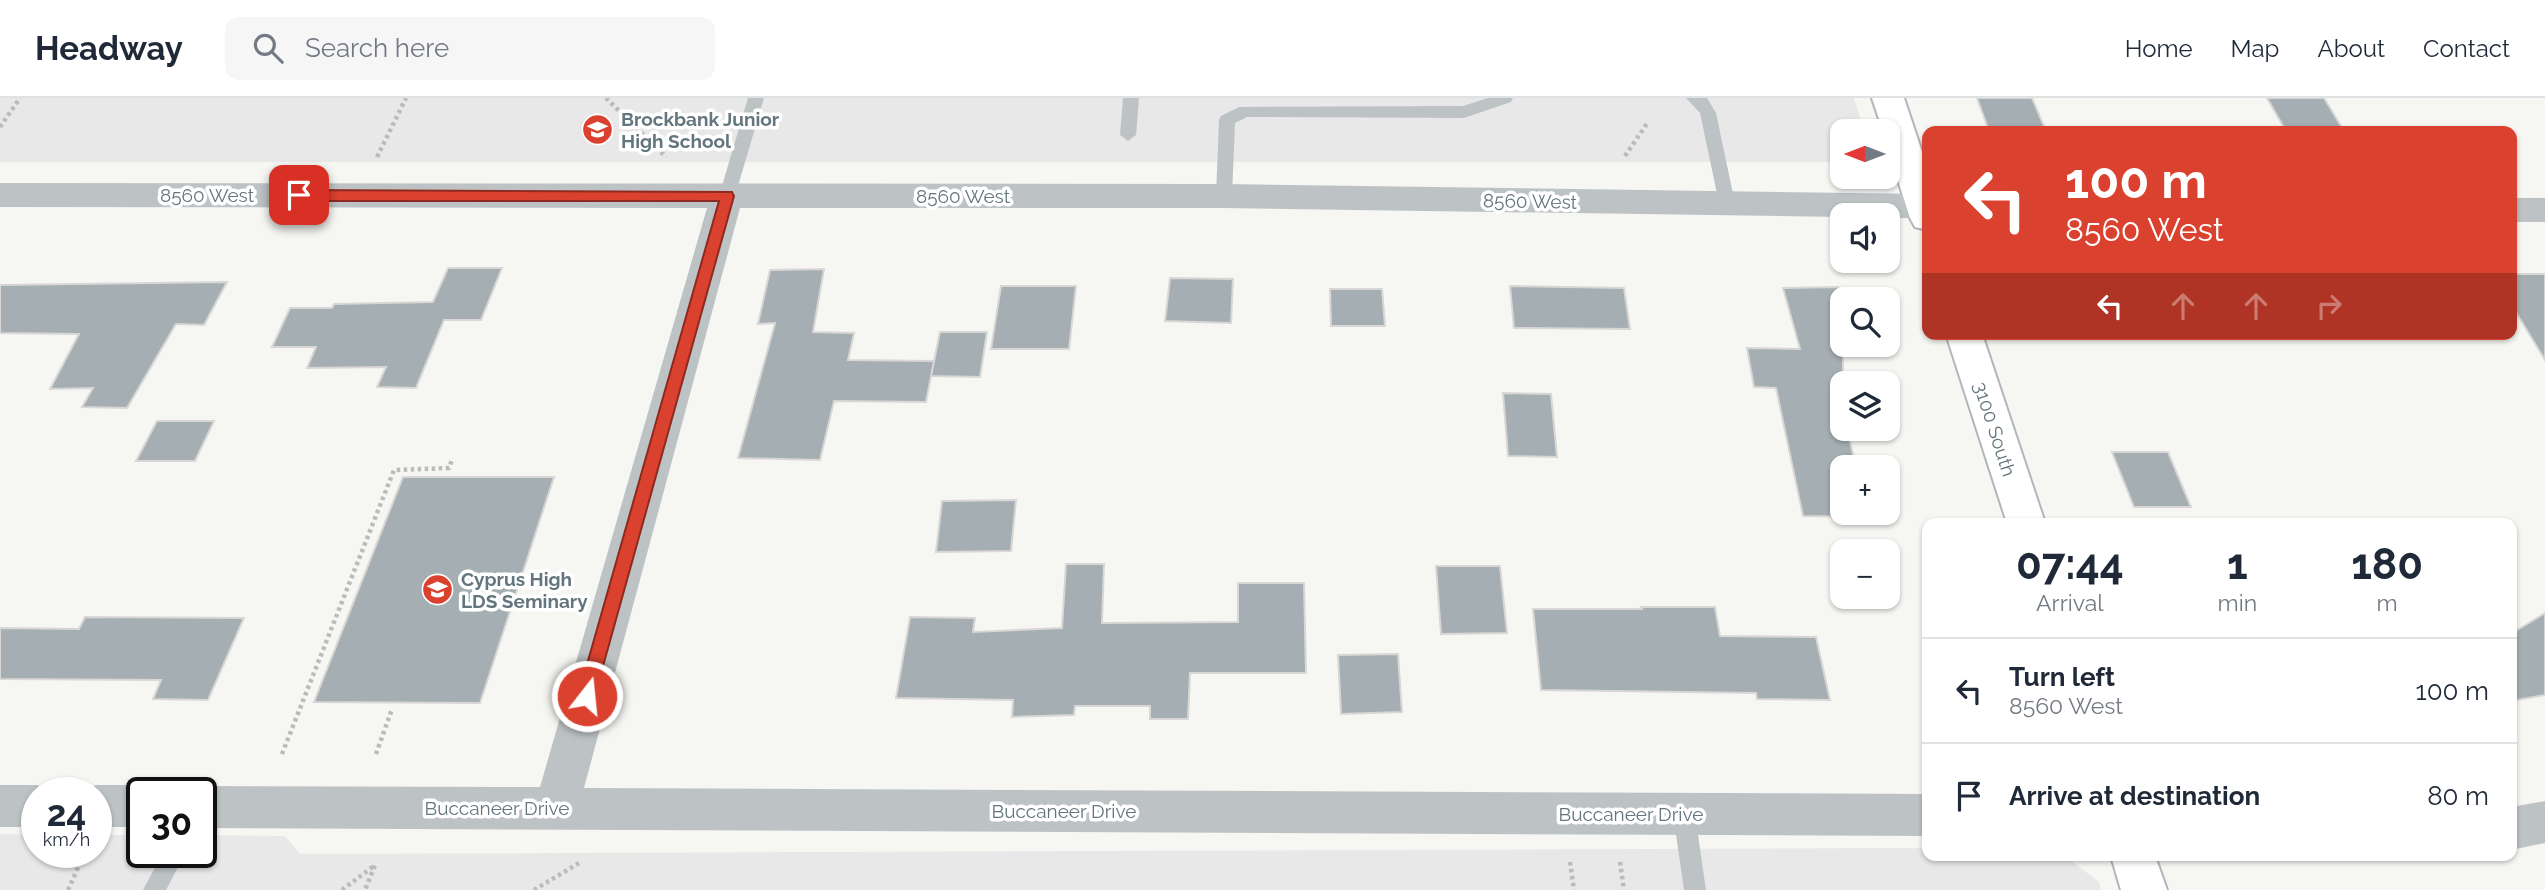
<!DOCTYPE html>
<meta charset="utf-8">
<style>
body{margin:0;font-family:Raleway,sans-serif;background:#f6f6f7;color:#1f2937;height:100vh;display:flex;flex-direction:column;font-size:26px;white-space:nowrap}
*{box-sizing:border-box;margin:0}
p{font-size:23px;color:#747a83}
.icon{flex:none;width:38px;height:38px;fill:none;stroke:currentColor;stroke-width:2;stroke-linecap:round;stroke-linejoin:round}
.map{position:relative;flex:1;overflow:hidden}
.details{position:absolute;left:1922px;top:420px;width:595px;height:343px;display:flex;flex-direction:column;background:#fff;border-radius:14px;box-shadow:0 2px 5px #0004}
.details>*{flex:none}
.top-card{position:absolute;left:1922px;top:28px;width:595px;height:214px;border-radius:14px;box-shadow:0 2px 5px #0004;background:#db412f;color:#fff;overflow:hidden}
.needle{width:46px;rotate:270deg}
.tools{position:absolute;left:1830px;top:21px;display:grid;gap:14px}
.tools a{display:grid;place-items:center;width:70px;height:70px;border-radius:14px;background:#fff;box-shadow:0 2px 5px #0004;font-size:35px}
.speed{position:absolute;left:21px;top:679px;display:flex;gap:14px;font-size:35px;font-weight:700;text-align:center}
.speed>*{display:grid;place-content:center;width:91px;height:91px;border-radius:50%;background:#fff;box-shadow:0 2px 5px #0004;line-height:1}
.speed small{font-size:18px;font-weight:400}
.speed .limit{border:4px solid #111;border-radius:10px;background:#fff;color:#111}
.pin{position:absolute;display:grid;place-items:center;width:60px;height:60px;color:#fff;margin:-30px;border-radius:14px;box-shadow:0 4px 10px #0006}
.me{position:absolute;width:77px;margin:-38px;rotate:16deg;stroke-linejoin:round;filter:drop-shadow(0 0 5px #0008)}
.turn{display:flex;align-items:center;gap:24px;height:147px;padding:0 28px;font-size:32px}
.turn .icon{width:91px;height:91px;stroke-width:2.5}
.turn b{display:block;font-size:49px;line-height:60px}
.lanes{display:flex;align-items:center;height:66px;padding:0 28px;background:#0003;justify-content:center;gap:35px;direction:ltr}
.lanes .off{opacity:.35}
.eta{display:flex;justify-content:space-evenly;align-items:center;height:119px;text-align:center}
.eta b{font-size:42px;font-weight:700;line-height:49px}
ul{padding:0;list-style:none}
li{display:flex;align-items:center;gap:21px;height:105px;padding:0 28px;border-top:2px solid #e0e1e3}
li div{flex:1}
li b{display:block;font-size:26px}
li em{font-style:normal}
header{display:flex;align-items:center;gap:42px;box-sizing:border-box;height:98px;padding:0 35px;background:#fff;border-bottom:2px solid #e0e1e3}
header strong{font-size:33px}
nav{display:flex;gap:38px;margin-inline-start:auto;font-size:24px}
.search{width:490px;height:63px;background:#f6f6f7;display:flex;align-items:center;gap:18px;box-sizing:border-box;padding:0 24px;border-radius:14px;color:#747a83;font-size:26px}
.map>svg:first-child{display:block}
</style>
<header>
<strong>Headway</strong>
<div class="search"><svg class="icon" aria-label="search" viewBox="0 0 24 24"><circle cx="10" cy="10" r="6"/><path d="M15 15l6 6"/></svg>Search here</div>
<nav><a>Home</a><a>Map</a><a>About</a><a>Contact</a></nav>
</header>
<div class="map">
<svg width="2545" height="792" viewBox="0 0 2545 792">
<rect width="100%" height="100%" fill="#f6f6f3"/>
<!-- built -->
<path fill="#e7e8e7" d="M0,0H1854L1864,33H1843V64H0Z
M0,736L37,737V754H96V737H142V754H201V737L285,738L300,756L1927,750V758H2065L2099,784L2101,792H0Z"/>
<!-- building -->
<path fill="#a5afb3" stroke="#d8d7d6" stroke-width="2" d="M1977,0H2032L2046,33H1989Z
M2267,0H2324L2344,33H2286Z
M448,170H502L481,222H444L416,290L377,289L386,269L307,270L316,249H272L290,210H332L334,206L433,204Z
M824,171L813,234L854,235L848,262L934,263L926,304L834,303L820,362L738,360L775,225L758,226L770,172Z
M2511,176H2545V262L2511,206Z
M1170,180L1233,181L1231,225L1165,223Z
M227,184L204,227L176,226L127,310L82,309L93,290L50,291L79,236L0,235V187Z
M1001,188H1076L1069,251H991Z
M1510,188L1624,190L1630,231L1514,230Z
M1838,189L1843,205V331H1847L1856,369H1843V415H1866L1867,419L1803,418L1776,290L1754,289L1747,250L1800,251L1783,190Z
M1330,191H1382L1385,228H1331Z
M940,234H987L980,279L931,278Z
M1503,295L1551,296L1557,359L1508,358Z
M157,323H214L195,363H136Z
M2112,354H2168L2191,409H2134Z
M403,379H554L480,605L314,604Z
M1016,402L1011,453L936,454L942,403Z
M1066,466H1104L1102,525L1238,524V485H1304L1306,575H1190L1188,621H1150V608H1075L1074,617L1012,619L1013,602L896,600L910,519L975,520L973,534L1062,530Z
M1436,468H1500L1507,535L1441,536Z
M1641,509H1715L1720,538L1816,539L1830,602L1757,601L1756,595L1541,592L1533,511H1642Z
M2545,515V597L2511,603V536Z
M85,519L244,520L208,602L153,601L161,582L0,581V530L79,531Z
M1398,556L1402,614L1341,616L1338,557Z"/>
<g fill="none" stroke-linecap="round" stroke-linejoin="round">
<defs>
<path id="secondary" d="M1872,0H1904L1927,69V132L1915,129L1910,120L1888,51V33H1883Z
M1946,236H1982L2045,425H2007Z
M2111,758H2155L2167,792H2121Z"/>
</defs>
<!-- secondary casing -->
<use href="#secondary" stroke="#b0b7ba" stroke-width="4"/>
<!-- path -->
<path stroke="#b8bcbd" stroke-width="4.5" stroke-dasharray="3.5 3.5" stroke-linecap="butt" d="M606,0L666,59
M0,29L20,0
M1625,58L1648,24
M377,59L406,0
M282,656L394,372L449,370L452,362
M376,656L392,611
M1570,764L1574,792
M1620,764L1624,792
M68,792L85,754
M342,792L375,767L365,792
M534,792L579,765"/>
<!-- lane -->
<path fill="#bdc3c5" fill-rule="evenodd" d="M748,0H764L735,98L727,104L719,98Z
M1123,0H1139L1136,37L1128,43L1120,37Z
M1488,0H1513L1511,4L1464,20L1247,19L1235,25L1232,98L1224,104L1216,98L1219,22L1221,18L1239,9L1463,8Z
M1686,0H1707L1716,15L1735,105L1733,109L1727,111L1719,105L1700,15Z
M1684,705L1692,708L1695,716L1706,792H1684L1673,716L1676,708Z
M163,754H186L166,792H143Z"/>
<!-- street -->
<path fill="#bdc3c5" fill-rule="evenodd" d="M0,85L1224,86L1927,96V120H1888V117L1843,119L1224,110H740L584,690L1927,696V738L201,730V695H185L201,688L540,689L707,110L0,109Z
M2511,100H2545V124H2511Z
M0,687H37L52,693L37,695V729H0Z
M96,687H142L158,695H142V729H96V695H80Z
M2545,703V745L2511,752V709Z"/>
<!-- secondary -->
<use href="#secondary" fill="#fff" fill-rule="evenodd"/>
</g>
<!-- route -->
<path fill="#db412f" stroke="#8e2a1f" stroke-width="2" d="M299,92L732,94L734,98L593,604L587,606L581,604L578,598L719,103H299L292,97Z"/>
<!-- icons -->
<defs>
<symbol id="school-disc" viewBox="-11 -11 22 22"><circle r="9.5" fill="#db412f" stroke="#fff"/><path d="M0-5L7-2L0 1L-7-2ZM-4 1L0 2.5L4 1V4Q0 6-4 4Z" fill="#fff"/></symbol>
</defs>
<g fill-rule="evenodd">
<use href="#school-disc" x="580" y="14" width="35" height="35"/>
<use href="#school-disc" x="420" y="474" width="35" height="35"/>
</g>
<g text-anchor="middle" stroke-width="7" stroke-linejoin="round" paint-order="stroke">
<!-- poi labels -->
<g font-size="19" font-weight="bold" fill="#63757d" stroke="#fff" text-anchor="start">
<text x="621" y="28">Brockbank Junior<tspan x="621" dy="22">High School</tspan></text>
<text x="461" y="488">Cyprus High<tspan x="461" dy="22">LDS Seminary</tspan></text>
</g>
<!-- street labels -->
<g font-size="19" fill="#63757d" stroke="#fff">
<text x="207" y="104">8560 West</text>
<text x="963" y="105">8560 West</text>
<text transform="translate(1530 103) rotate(1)" y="7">8560 West</text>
<text transform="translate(1995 331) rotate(72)" y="7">3100 South</text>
<text x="497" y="717">Buccaneer Drive</text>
<text x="1064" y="720">Buccaneer Drive</text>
<text x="1631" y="723">Buccaneer Drive</text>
</g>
</g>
</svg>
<div class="tools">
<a><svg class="needle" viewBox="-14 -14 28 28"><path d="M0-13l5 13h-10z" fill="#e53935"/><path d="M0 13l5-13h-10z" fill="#747a83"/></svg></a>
<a><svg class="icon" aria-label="sound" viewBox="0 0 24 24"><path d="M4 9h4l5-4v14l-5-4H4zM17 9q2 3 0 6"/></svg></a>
<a><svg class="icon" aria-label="search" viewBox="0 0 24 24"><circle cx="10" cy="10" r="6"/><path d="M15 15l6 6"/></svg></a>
<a><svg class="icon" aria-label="layers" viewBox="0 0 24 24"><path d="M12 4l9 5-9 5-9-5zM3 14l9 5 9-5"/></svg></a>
<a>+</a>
<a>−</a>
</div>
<div class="speed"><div>24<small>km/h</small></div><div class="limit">30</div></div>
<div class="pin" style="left:299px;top:97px;background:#d93025"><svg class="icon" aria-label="arrive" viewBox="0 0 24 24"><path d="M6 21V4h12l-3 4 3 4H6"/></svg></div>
<svg class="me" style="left:587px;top:598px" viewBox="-20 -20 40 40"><circle r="17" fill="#db412f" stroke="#fff" stroke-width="3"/><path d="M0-11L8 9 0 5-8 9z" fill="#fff"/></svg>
<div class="top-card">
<div class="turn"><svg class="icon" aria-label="left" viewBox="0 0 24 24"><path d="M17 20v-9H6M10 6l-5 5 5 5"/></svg><div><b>100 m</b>8560 West</div></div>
<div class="lanes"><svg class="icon" aria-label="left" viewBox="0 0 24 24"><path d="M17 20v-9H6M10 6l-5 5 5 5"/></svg><svg class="icon off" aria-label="ahead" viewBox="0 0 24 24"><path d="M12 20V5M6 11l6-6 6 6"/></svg><svg class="icon off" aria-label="ahead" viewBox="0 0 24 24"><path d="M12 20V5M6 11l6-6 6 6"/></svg><svg class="icon off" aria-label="right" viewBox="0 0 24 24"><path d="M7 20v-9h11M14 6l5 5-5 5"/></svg></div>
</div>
<section class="details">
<div class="eta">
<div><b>07:44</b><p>Arrival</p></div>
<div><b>1</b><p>min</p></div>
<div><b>180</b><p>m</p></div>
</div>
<ul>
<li><svg class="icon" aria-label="left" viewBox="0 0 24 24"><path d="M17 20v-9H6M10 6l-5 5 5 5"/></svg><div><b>Turn left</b><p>8560 West</p></div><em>100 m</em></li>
<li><svg class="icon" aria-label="arrive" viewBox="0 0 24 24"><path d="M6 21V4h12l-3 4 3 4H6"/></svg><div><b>Arrive at destination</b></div><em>80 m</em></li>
</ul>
</section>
</div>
